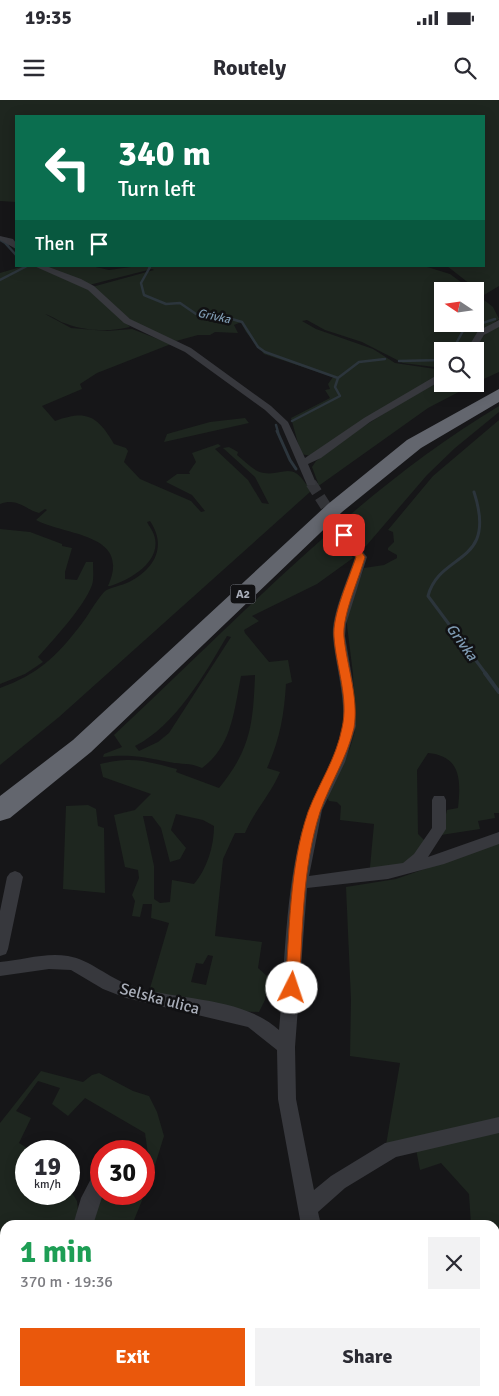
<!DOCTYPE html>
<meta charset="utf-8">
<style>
body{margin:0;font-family:Signika,sans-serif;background:#f2f2f3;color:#2b2b33;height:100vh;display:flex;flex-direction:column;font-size:19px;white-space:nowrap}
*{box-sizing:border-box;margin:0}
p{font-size:16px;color:#7c7c81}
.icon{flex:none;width:28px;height:28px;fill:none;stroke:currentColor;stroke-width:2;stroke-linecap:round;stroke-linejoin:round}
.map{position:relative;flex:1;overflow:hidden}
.drawer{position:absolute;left:0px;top:1120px;width:500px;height:176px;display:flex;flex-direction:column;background:#fff;border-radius:15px 15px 0 0;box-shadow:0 2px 12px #0003}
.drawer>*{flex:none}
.guide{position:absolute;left:15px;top:15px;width:470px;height:152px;border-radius:0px;box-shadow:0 2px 12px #0003;background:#0b6e4f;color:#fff;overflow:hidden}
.needle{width:32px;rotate:283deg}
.controls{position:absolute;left:434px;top:182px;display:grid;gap:10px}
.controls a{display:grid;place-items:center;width:50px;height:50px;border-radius:0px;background:#fff;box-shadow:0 2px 12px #0003;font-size:25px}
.speed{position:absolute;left:15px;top:1040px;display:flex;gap:10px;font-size:25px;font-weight:700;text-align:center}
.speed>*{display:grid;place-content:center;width:65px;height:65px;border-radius:50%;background:#fff;box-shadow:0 2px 12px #0003;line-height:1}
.speed small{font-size:12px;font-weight:400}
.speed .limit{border:8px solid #d22;background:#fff;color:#111}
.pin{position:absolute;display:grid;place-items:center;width:42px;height:42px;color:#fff;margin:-21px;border-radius:10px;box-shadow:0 2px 8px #0006}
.me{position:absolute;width:55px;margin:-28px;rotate:4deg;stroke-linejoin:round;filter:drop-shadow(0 0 4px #0008)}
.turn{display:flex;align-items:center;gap:18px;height:105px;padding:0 20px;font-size:22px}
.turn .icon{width:65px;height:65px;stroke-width:2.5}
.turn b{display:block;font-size:35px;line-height:42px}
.then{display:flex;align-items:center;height:48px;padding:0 20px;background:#0003;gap:10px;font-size:19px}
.round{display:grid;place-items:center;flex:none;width:52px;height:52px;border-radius:0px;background:#f2f2f3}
.overview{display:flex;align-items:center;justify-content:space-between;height:85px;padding:0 20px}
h1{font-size:30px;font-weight:800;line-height:38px;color:#1e9e55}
.button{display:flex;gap:10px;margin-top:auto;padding:10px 20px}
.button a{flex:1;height:58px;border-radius:0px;background:#ea580c;color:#fff;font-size:20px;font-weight:800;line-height:58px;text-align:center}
.button a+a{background:#f2f2f3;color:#2b2b33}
.status{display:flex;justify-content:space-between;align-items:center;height:35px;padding:0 25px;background:#fff;direction:ltr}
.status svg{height:14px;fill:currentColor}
header{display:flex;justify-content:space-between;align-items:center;height:65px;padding:0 20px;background:#fff;font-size:22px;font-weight:800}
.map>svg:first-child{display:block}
</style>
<div class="status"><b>19:35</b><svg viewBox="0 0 49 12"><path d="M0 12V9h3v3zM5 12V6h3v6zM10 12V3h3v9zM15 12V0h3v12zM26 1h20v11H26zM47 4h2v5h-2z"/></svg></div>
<header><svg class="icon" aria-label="menu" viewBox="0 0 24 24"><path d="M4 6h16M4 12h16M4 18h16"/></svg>Routely<svg class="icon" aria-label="search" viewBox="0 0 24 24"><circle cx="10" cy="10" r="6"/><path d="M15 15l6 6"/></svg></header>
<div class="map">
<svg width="499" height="1296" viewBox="0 0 499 1296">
<rect width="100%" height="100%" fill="#161618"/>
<!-- green -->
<path fill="#1e261f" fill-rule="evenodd" d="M0,0H499V186L484,195L447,166H484V16H16V102L0,101Z
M24,166C65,166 104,198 130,227C111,232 85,231 67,224C59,222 53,216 45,214L71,228L107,231L132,229L171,244L97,273L80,284L82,289L42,306L55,321C86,310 97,315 114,344L126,348L128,351L124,362L140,379L191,401L201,412L205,411L192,395L166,382L177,374H190L189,372L196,362L192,353L218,344L221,346L215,349L248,380L262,403L269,404L255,377L223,348L229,347L238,352L237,355C245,361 254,372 264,373C282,376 291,361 306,384L318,383L312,367L316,361L361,328L442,277V284H474L428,308L310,392L59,617L0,665V588C38,574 55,558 80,526C88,516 95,502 104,492C109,487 122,486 129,482C155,469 167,446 150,421L147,422C149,426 153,431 154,435C163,461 130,480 110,486H108C132,433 66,436 36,420L47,410L45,409L39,413C26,410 18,397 0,404V173Z
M41,166H91L109,170L138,166H424L450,174L473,191H442V224H475V193L493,207L499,219L477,234L468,251H442V268L403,263L362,242L325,230L307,220L302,221L316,229L373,249L395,263L442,270V273L369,317L311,356L301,354L291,318L330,298L325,290L330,289L328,284L333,277L264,254L246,232L241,222L234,225L238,233L215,232L210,235H198L176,241L139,227L92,187L154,170L152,169L89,185Z
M499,225V272L475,283C475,255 470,240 499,225Z
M499,306V312L455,348L427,375L366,446L357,445L351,434L339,438L353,458L317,484L252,516L259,521L244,530L245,533L269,562L288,560L292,582L286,584C284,616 280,639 267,668L280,672C271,694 254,711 245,733H235L223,759L215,836L262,842L258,868L268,877L265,900L259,912L235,911L148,895L169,823L151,818L152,804H143L140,817L132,816L135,801L132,795L139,778L138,770L125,767L114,715L135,710L151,694L103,677L100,664C133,656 145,661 177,669L176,672L219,688C251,649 253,624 255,575L241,576C234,611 232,646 202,668C189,662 183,665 169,662C144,657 129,654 103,657L104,654L122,647L114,635C237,521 354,393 499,306ZM227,536L231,537L169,633L158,642L139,651L135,646C175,626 205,574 227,536ZM176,714L203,720L214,726C214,746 207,769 194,784L172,780L170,802L160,803L154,799V766L143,716H152L161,728L170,762L180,759L186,748L171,730ZM208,855L213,856L206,885L191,882L196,863L203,864Z
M245,318L249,323L164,342L167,334L210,322Z
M499,320V713H494L495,718L478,721L480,729L441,735L447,710L458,708C461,680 461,656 428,653L417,670L418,734L428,744L414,762L369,778L374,724L340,720L341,706L337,702L329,701L327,697L350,648L355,631L353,574L346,517L364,468L384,465L397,458V455L388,450V448L394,442L393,432L388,430L433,376Z
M0,429L30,432L62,444V446L72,448L65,472V479L77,480L86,462H93C93,469 94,479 92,485C84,507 53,540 38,557L43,562L25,574L0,584Z
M88,705L96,709L98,726L104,728L105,793L63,789L66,706Z
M499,743V1021L386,1045L400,963L350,956L351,900L346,787L396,779Z
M41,971L83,982L92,975L99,973L133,991L149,996L157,1012L164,1036L150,1081L132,1125H88L101,1092V1094H144V1071L149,1061L145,1033L85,998L68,1016L52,1004L60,988L38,981L16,1011L31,1018L19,1043L32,1051H26V1094H69V1088L77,1101L79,1123L78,1125H5V1176L0,1179V1023Z
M499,1029V1296H327L328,1291H495V1125H471L469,1094L441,1063L420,1070L416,1049Z
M5,1199V1291H187L185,1296H10L0,1288V1200Z"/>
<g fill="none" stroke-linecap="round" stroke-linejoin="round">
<!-- stream-far3 -->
<path stroke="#2c353c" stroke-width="2" d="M0,140L8,145"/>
<!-- stream-far2 -->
<path stroke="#2c353c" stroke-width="2.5" d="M6,144L16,155
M148,166L150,167L141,183L144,195L166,204L180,203L196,214L218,215L242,222L258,247L265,252L338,278L335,287L340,296L292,321
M0,180L27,166
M452,251L464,229L495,219
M399,261L442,260
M338,278L359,262L385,259
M276,325L278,332"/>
<!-- stream-far1 -->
<path stroke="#2c353c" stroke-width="3" d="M277,331L290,360L296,369
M474,392C498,466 440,451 428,496L486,574"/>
<!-- stream -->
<path stroke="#2c353c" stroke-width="4" d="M485,573L499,592"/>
<!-- minor-tunnel -->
<path stroke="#333438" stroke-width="11" stroke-dasharray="11 5.5" stroke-linecap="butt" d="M311,383L344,435"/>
<!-- minor -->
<path fill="#37383d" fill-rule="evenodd" d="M0,136L13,139L16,143V149L0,140Z
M34,166H46L81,179L94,186L130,219L191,248L271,306L288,322L305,358L364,318L439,274L442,273V280L370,322L321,358L308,364L316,383L315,385H307L281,325L265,310L185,252L124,223L88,190Z
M499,220V227L484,235L474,251H466L478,231Z
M344,432L348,433L367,457L346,524L345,536L353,583L356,626L345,662L322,710L309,776L403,763L414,754L432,728V700L434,696H444L446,700V729L428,757L499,732V744L444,764L388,779L307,788L295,947L296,999L314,1090L331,1076L385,1043L499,1017V1033L396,1057L345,1088L318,1112L321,1125H301L278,999L277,950L248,927L126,898L103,889L71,870L49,869L0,876V862C22,860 46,852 68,856C91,860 108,878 130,885C178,902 240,895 279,930C285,865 285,797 301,734C311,697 334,665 342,628C347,601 335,564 333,537C331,515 348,479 355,457L338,435Z
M15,771L20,773L23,777L8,849L6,854L0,856V811L7,777L10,773Z
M101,1070V1094H103L93,1125H73L81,1098L94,1073Z
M5,1184V1204L0,1205V1185Z
M274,1291H296L295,1296H273Z"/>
<!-- motorway -->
<path fill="#63666e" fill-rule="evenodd" d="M499,289V302L421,348L342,412L91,652L10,718L0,721V696L73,640L328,404L407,340Z"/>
</g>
<!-- route -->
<path fill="#ea580c" stroke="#983908" d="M341,433H348L365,457C359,479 342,515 344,537C347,567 359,598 354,628C347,658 330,683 320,712C302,768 303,830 299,888L297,892H287L285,888C290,830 289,768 308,712C319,683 336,659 342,628C349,598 336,567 334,537C332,515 349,479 356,457L340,435Z"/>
<g text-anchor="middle" stroke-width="5" stroke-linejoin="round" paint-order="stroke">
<!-- far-water labels -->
<g font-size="12" font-style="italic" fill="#7f9bb3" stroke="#111113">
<text transform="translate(214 216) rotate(12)" y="4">Grivka</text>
</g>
<!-- shield labels -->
<rect fill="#111113" stroke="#7b7e86" stroke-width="1" x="230.5" y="484.5" width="25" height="19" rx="4"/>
<g font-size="12" font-weight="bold" fill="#a8adb8">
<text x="243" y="498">A2</text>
</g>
<!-- water labels -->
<g font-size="15" font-style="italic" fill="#7f9bb3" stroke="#111113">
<text transform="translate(462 542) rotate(54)" y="5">Grivka</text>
</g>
<!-- near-street labels -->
<g font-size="16" fill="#a8adb8" stroke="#111113">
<text transform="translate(160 898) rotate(15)" y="6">Selska ulica</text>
</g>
</g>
</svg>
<div class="controls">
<a><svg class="needle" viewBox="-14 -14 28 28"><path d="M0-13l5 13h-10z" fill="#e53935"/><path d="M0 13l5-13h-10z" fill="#7c7c81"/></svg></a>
<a><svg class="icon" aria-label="search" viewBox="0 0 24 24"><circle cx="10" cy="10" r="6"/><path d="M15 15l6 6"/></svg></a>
</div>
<div class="speed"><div>19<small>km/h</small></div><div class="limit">30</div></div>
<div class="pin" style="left:344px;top:435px;background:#d93025"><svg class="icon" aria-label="arrive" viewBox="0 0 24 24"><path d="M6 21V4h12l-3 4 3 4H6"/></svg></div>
<svg class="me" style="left:292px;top:888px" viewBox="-20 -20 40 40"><circle r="19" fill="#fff"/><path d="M0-13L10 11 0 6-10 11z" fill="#ea580c"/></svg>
<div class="guide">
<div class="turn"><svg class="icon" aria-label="left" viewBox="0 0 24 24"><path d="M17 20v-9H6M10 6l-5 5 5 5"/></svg><div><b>340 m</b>Turn left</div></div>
<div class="then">Then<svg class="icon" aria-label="arrive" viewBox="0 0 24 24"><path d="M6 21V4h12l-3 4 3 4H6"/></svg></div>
</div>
<section class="drawer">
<div class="overview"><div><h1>1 min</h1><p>370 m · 19:36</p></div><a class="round"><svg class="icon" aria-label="close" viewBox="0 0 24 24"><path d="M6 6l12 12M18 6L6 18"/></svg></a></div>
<div class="button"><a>Exit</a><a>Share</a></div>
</section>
</div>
